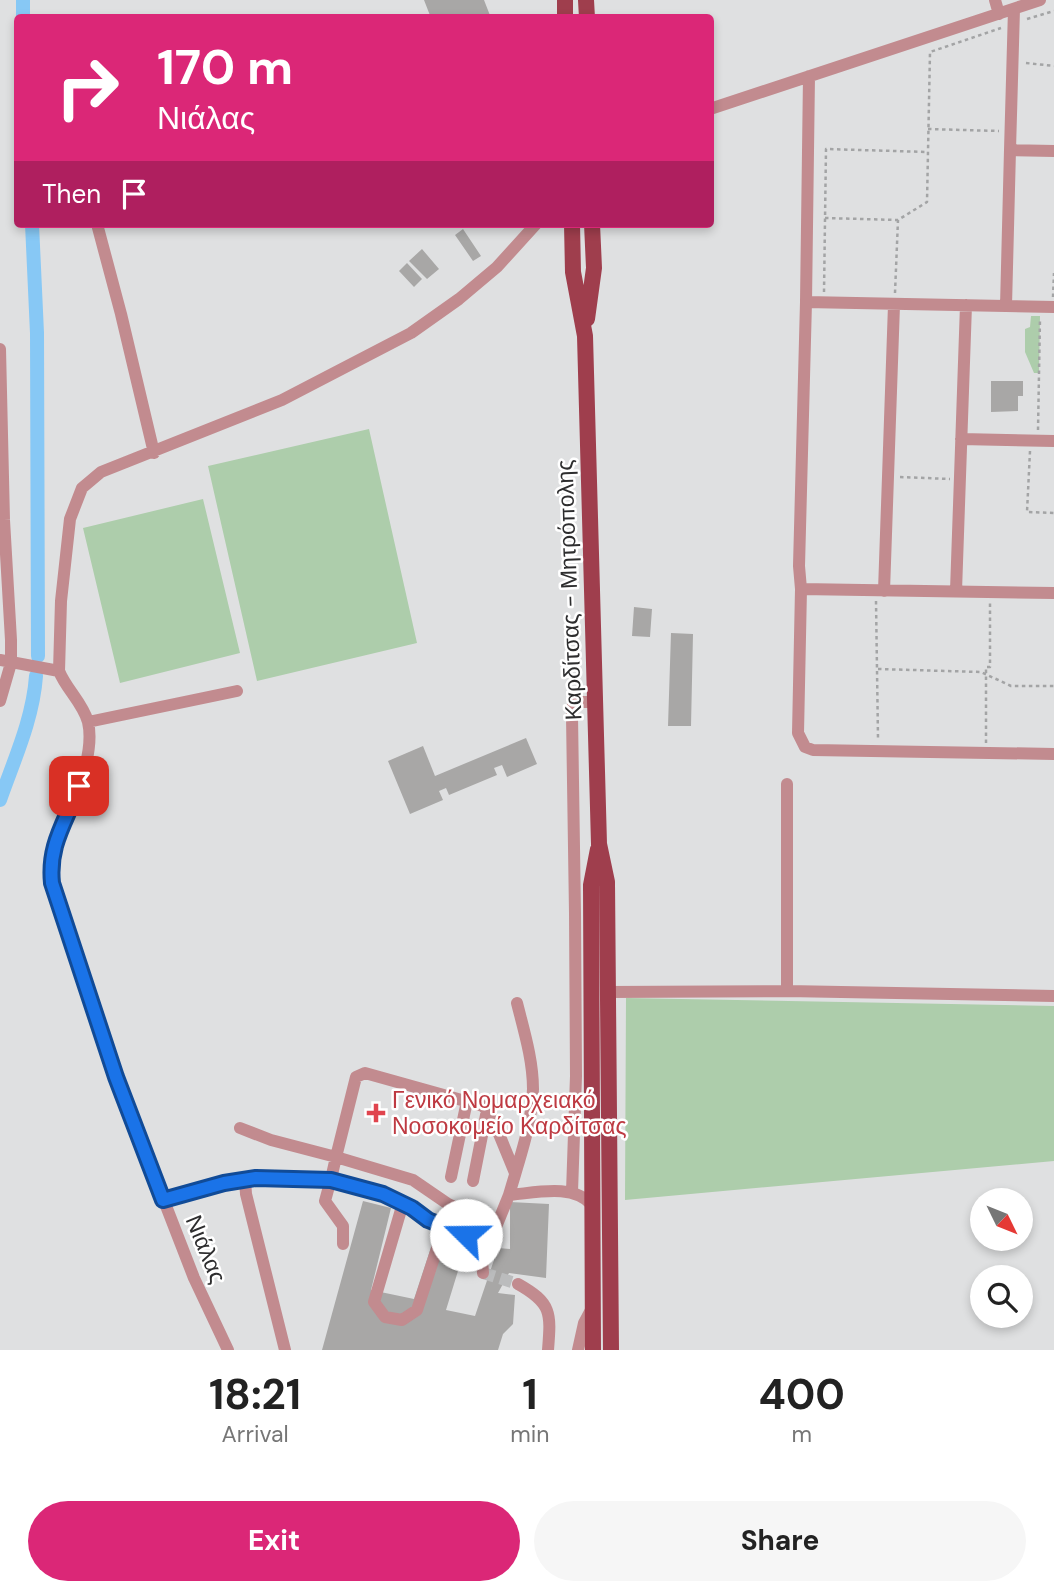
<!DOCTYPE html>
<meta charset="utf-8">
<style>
body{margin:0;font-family:"DM Sans",sans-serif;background:#f6f6f6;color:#222;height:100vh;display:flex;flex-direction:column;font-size:26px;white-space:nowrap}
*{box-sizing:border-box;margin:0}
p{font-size:23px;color:#767676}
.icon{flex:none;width:38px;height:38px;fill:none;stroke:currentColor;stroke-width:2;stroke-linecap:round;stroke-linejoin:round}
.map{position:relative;height:1350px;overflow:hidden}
.drawer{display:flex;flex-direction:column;background:#fff;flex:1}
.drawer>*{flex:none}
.hud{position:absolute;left:14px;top:14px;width:700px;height:214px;border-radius:7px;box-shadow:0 4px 10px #0003;background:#db2777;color:#fff;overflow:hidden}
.needle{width:46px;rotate:133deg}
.tools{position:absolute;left:970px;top:1188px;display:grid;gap:14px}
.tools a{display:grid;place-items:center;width:63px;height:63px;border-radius:50%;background:#fff;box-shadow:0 4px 10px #0003;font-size:35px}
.pin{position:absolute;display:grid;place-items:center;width:60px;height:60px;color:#fff;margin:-30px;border-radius:14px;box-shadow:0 4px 10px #0006}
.me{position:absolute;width:77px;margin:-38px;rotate:292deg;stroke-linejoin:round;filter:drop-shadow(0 0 5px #0008)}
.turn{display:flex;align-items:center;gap:24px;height:147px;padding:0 28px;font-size:32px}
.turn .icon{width:91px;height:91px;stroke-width:2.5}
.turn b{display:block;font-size:49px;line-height:60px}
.then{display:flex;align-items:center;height:66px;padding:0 28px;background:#0003;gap:14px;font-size:26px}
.eta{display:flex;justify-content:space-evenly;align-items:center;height:119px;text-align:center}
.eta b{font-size:42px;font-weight:700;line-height:49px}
.action{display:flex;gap:14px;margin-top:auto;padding:14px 28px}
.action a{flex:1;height:80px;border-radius:42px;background:#db2777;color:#fff;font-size:28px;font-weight:700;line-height:80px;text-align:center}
.action a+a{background:#f6f6f6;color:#222}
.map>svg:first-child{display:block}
</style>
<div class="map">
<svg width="1054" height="1350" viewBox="0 0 1054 1350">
<rect width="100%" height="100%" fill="#dfe0e1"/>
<!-- green -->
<path fill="#adcdab" d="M1031,316H1040L1039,373H1034L1025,352V329L1030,327Z
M369,429L417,643L257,681L208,466Z
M203,499L240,653L120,683L83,528Z
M626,998L1054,1006V1161L625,1200Z"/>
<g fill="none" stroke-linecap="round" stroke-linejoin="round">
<!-- canal -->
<path stroke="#87c8f5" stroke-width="14" d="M23,0V18
M32,224L37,333L38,656
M0,800C14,760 33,719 36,676"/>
</g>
<!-- building -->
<path fill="#a8a7a6" d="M424,0H484L491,18H431Z
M463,229L481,256L473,261L455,235Z
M422,249L439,269L427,279L409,261Z
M407,263L422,279L414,287L399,271Z
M991,381H1023V396H1018V411L991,412Z
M634,607L652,609L650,637L632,636Z
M671,633L693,634L691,726H668Z
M526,738L537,764L507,777L502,765L494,768L497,775L449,795L446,788L439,791L443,800L410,814L388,761L423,746L435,776Z
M363,1201L391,1208L371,1290L414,1299L435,1235L466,1245L446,1310L475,1316L498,1248L510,1249V1202L549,1204L546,1278L509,1273L498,1293L515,1295L513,1324L503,1334L498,1350H322Z"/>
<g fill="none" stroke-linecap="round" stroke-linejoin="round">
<!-- minor-tunnel -->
<path stroke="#bbbcbd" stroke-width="12" stroke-dasharray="12 6" stroke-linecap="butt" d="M483,1273L518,1284"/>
<!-- path -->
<path stroke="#a3a4a5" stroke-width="2.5" stroke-dasharray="3.5 3.5" stroke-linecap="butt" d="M1027,19L1054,11
M1026,63L1054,66
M928,129L999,131
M825,218L898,220
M824,292L826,149L928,152
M895,293L898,220L927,202L930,52L1001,28
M1053,297L1054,273
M1038,430L1040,318
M1030,451L1027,512L1054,513
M900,477L950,479
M876,601L878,738
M878,669L981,672L1011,686H1054
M986,743V667H990V603"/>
<!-- minor -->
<path stroke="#c28b8f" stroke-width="12" d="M995,0L999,14
M710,109L1040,0
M1010,150L1014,9
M97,224L121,314L154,453
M806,302L809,76
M1006,306L1010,150L1054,151
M1054,307L806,302L799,566L801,589L1054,593
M0,349L4,520L11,640V663L0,701
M961,439L1054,441
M801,589L798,733L805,747L813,750L1054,754
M884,591L894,305
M956,591L966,305
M0,660L59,671C66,689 83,703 88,722C94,748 81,783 72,806C66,821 56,835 52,851C50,861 51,872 52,883L116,1077L194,1278L228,1350
M59,671L61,601L70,519L82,488L101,472L282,400L411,333L459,299L497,267L536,224
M88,722L237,691
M787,784V991
M608,992L787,991L1054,996
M240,1128L271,1140L336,1157L356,1077L365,1073L483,1106L492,1117L515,1173
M451,1177L467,1101
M473,1181L487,1110
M572,1192L576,1076L575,913L572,716L573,705L582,702H594
M509,1195C519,1160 532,1125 533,1089C533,1060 524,1031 517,1003
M163,1200L224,1183L245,1180
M403,1203L374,1302L385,1317L402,1320L417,1310L444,1227
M343,1244V1226L325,1201L331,1179L383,1194L413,1208L435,1223L489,1244
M483,1273L482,1259L492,1237
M518,1284C552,1303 551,1313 548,1350
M285,1350L246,1194L245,1180L267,1177L331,1179L336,1157L413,1180L448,1204L496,1227L509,1195C535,1193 573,1183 592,1205
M578,1350L584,1323L592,1308"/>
<!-- major -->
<path stroke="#9f3e4d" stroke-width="16" d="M565,0V18
M586,0L587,18
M572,224L573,272L585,336L599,844L607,882L611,1350
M587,319L594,268L592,224
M593,1350L591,885L598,849"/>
</g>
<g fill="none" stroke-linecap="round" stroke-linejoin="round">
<defs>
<path id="route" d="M79,786C66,822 48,844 52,883L116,1077L163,1200L224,1183L256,1178L331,1180L383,1194L412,1208L428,1220L466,1235"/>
</defs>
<!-- route casing -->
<use href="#route" stroke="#114b97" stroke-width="18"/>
<!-- route -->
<use href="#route" stroke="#1a73e8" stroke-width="12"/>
</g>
<!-- markers -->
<path fill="#e0444e" stroke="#fff" stroke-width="2.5" d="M372.5 1102.5h7v7h7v7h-7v7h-7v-7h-7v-7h7z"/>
<g text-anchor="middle" stroke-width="5" stroke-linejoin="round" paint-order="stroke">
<!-- street labels -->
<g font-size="23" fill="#2d2d2e" stroke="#fff">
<text transform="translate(569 590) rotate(-92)" y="8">Καρδίτσας - Μητρόπολης</text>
<text transform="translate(206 1249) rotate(68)" y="8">Νιάλας</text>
</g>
<!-- health labels -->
<g font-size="23" fill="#be3a42" stroke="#fff" text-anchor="start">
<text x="392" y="1108">Γενικό Νομαρχειακό<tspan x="392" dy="26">Νοσοκομείο Καρδίτσας</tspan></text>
</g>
</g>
</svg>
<div class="tools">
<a><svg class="needle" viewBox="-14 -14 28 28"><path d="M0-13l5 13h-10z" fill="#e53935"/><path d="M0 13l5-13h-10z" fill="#767676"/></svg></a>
<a><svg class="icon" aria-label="search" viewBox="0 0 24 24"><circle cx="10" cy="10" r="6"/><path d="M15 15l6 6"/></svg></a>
</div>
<div class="pin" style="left:79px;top:786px;background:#d93025"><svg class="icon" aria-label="arrive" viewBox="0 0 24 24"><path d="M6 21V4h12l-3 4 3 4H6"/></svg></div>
<svg class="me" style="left:466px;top:1235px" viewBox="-20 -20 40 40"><circle r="19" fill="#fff"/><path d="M0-13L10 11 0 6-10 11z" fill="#1a73e8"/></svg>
<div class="hud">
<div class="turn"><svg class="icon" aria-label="right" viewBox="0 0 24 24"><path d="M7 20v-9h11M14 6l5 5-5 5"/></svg><div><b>170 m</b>Νιάλας</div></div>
<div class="then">Then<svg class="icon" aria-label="arrive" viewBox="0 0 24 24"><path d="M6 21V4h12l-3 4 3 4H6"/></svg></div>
</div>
</div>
<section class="drawer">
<div class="eta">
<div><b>18:21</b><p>Arrival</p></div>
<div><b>1</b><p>min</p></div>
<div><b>400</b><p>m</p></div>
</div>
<div class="action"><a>Exit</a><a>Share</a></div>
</section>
